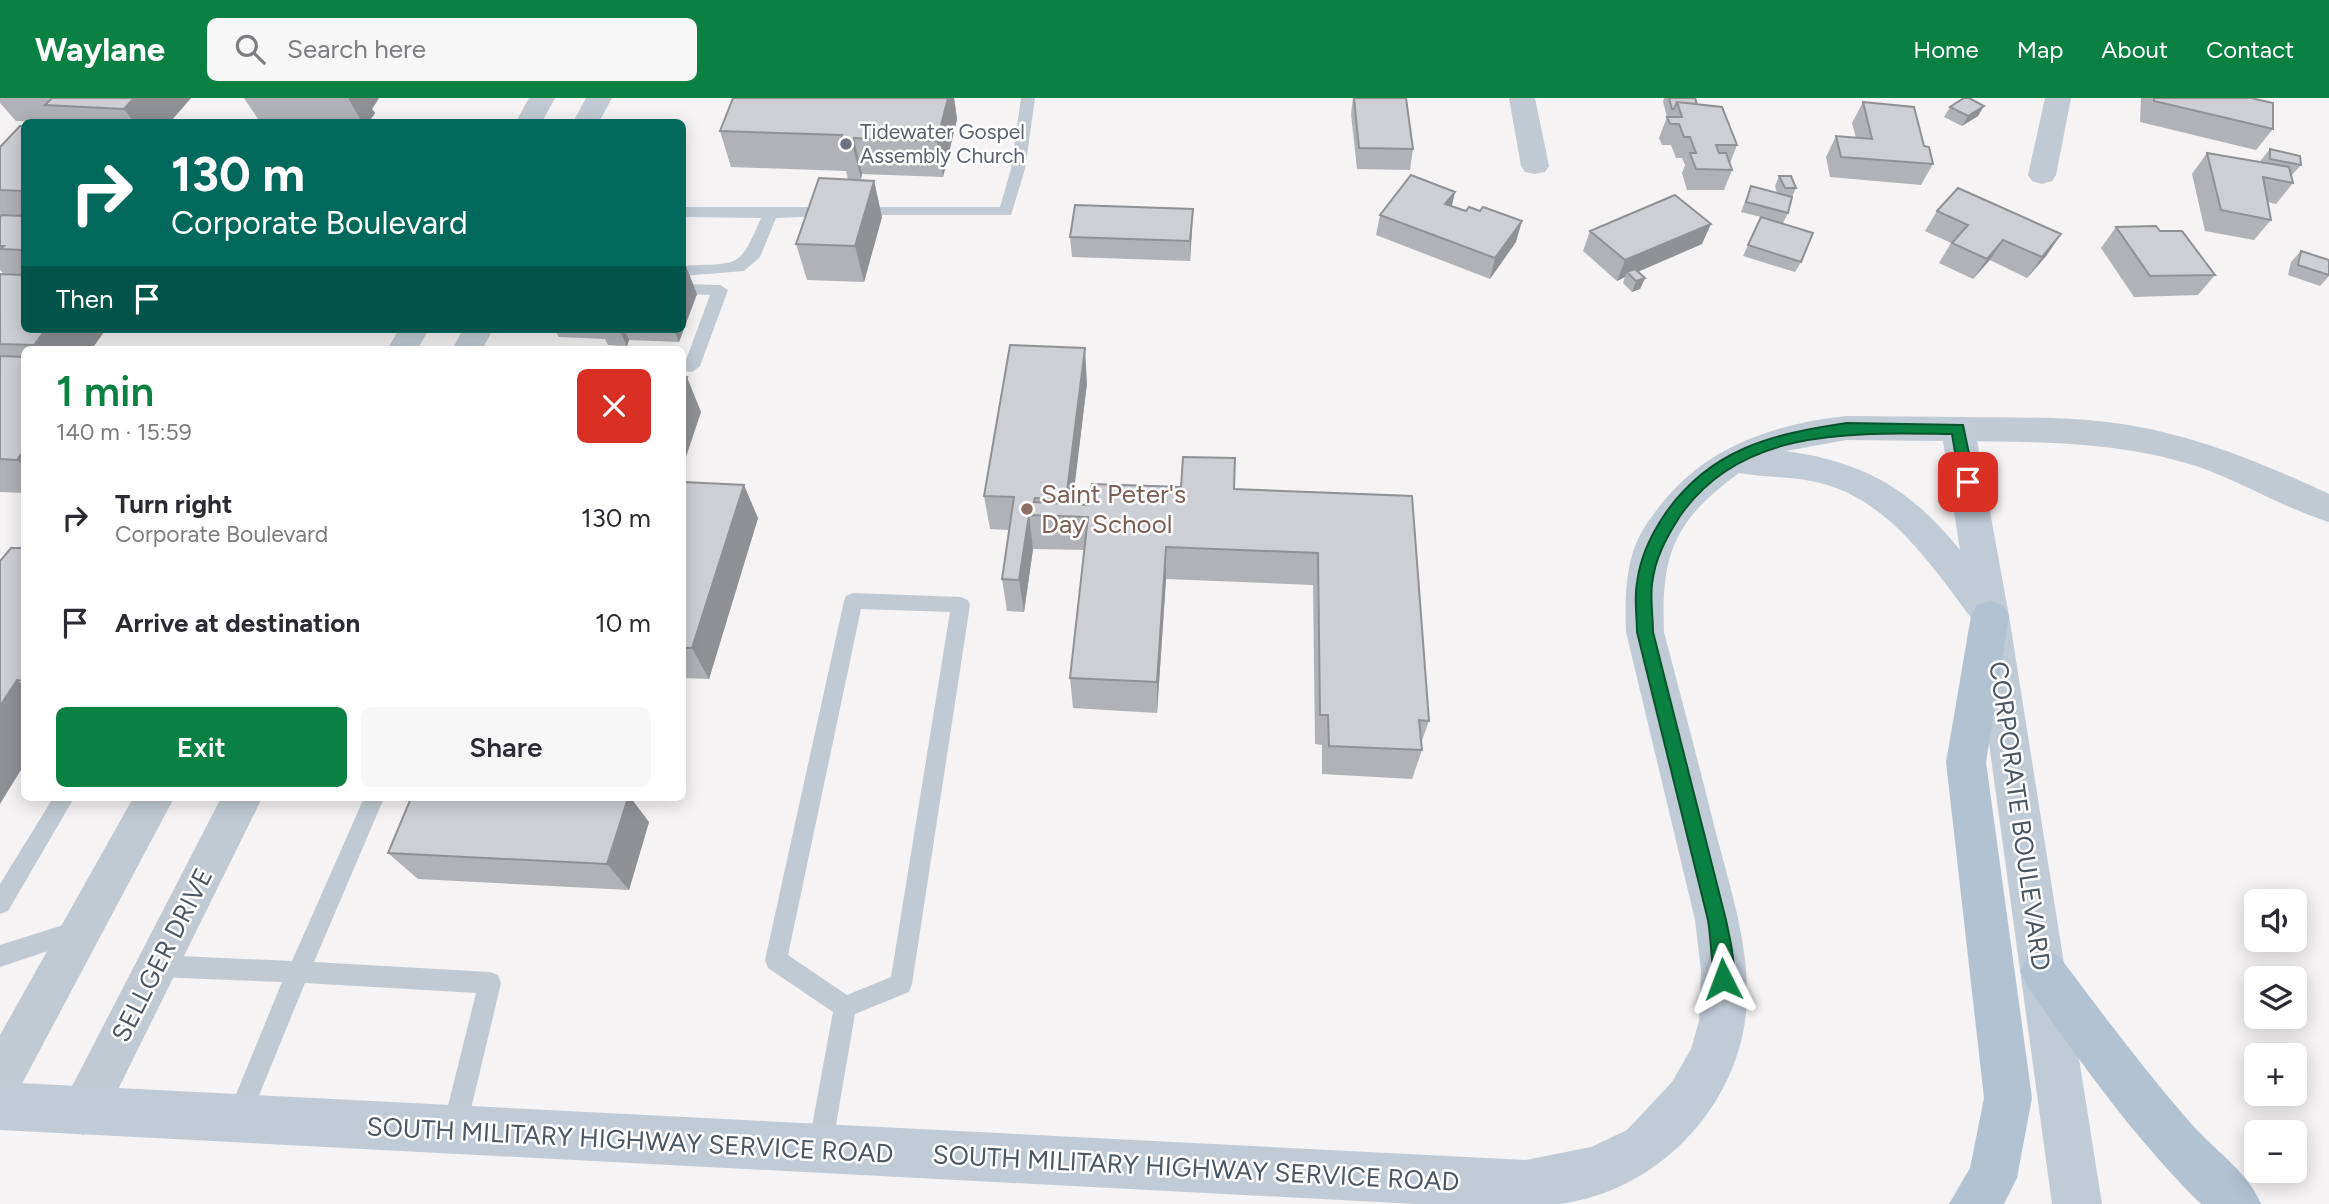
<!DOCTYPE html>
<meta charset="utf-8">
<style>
body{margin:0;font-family:Figtree,sans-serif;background:#f7f7f7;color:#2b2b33;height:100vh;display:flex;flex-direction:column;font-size:26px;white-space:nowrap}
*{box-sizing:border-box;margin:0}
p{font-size:23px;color:#7c7c81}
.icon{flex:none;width:38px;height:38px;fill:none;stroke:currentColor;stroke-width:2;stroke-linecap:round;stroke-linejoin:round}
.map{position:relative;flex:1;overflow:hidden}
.panel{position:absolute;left:21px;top:248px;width:665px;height:455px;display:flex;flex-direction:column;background:#fff;border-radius:10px;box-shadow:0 4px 18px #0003}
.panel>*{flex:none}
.banner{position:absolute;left:21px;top:21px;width:665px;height:214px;border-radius:10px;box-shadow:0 4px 18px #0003;background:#00695c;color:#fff;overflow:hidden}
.controls{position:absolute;left:2244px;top:791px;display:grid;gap:14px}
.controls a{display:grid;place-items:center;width:63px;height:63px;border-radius:10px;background:#fff;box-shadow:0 4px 18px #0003;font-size:35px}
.pin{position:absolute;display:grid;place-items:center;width:60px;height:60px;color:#fff;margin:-30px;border-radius:14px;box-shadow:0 4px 10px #0006}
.me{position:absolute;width:77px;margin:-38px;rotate:357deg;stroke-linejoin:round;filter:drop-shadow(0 0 5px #0008)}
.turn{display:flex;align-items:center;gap:24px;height:147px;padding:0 35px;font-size:32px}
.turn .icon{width:91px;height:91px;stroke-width:2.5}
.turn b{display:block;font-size:49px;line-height:60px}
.then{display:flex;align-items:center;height:66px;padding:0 35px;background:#0003;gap:14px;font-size:26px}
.round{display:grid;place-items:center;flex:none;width:74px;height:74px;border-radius:10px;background:#f7f7f7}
.headline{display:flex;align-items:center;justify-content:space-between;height:119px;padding:0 35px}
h1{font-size:42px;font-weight:600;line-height:52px;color:#0b8043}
.cta{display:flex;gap:14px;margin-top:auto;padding:14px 35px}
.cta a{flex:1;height:80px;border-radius:10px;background:#0b8043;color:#fff;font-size:28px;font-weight:600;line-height:80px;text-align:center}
.cta a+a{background:#f7f7f7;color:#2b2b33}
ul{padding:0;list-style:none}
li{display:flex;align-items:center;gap:21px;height:105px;padding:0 35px}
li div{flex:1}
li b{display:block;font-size:26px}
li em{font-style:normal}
header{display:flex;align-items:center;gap:42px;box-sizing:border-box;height:98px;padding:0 35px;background:#0b8043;color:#fff}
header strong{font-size:33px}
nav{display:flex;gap:38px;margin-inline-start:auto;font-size:24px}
.search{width:490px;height:63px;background:#f7f7f7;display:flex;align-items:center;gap:18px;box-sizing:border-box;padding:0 24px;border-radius:10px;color:#7c7c81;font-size:26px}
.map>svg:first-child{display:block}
</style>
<header>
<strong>Waylane</strong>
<div class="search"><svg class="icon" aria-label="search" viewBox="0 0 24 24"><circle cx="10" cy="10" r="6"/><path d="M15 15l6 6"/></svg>Search here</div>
<nav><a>Home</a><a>Map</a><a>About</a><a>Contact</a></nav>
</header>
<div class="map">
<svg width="2329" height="1106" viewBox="0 0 2329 1106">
<rect width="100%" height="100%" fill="#f5f3f3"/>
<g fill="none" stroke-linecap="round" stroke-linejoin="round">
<!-- lane -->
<path fill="#c1cad2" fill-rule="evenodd" d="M1021,0H1035L1025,71L1011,117H848L776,120L760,159L744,173L682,178V168C738,164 738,174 761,120L682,119V109H1000L1011,71Z
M682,186L720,187L728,192L700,268L692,274L682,273V261L686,262L710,197L682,196Z
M853,495L961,499L968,502L970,507L912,886L909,894L855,916L832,1050L829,1059L820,1062L811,1059L808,1050L833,914L768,870L765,862L844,503L846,498ZM861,511L950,514L891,879L847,897L788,857Z
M53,700H74L8,813L0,816V786Z
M364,700H384L314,864L490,874L498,877L501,885L466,1032L463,1041L454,1044L445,1041L442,1032L476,895L305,885L246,1029L238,1033L230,1029L226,1021L282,884L157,879L149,876L146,868L149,860L157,857L292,863Z
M79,822L87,826L90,833L87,840L0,869V847Z"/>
<!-- street -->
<path fill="#c1cad2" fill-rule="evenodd" d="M529,0H555L542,24H516Z
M586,0H612L599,24H573Z
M1509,0H1535L1549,68L1545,74L1535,76L1525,74L1521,68Z
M2045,0H2071L2056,77L2052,83L2042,86L2032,83L2028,77Z
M399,231H429L417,252H387Z
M463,231H493L482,252H452Z
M1958,319C2008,320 2057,318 2107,324C2184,333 2259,363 2329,396V424C2284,410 2242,384 2196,368C2118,343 2039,344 1958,343L1947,339L1942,331L1947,323Z
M133,700H174L16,997L0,1004V937Z
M221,700H262L99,1030L83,1037L67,1030L60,1014L67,998Z"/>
<!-- secondary -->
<path fill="#c1cbd6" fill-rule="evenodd" d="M1846,318L1958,319L1970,322L1975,331L2009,518L2102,1106H2052L1972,521C1932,468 1891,405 1824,386C1796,378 1767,380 1739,375C1674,423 1661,455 1664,534C1682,602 1700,671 1717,739C1731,792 1748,845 1747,900C1744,1003 1662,1092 1560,1106C1515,1106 1462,1106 1417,1106L0,1032V984L1526,1062L1591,1049L1627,1032L1672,984L1691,951L1699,923L1701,873L1695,822L1626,534C1625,507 1625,480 1633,454C1639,435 1650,420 1663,404C1709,347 1775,326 1846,318ZM1846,342L1943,343L1960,452C1911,391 1864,364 1786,353Z"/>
<!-- primary -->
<path fill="#b3c2d1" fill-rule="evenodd" d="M1990,503L2003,507L2009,518L1986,664L2032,1000L2017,1080L2004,1106H1949L1970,1070L1984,1000L1946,664L1971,518L1977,507Z
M2043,851L2059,858C2101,914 2142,969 2188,1022C2211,1050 2247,1072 2261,1106H2201C2134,1040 2081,965 2027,888L2020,873L2027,858Z"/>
</g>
<!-- wall -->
<path fill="#b0b2b7" d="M0,0H191L170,24H59L16,23L0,5Z
M244,0H379L372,11L375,15L369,24H260Z
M733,0H954L957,21L943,79L862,76L861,81H848L846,73L731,69L720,33Z
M1353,0H1406L1413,51L1410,72L1357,71L1351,16Z
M1664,0H1695L1697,6L1737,47L1730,65L1732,72L1724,92H1687L1682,75L1685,67L1682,60H1676L1671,47H1662L1659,40L1667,19L1663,4Z
M2141,0H2251L2273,31L2256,52L2140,24Z
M1863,4L1924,48L1933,66L1921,87L1830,79L1826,59L1836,38L1856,40L1852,25Z
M1950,9L1978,18L1962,28L1944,19Z
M24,28V231H106L91,252H24V395L0,394V176H4L0,172V49Z
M2270,51L2301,67L2291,78L2293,85L2276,106L2268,104L2271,122L2254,142L2205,133L2192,76L2207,55L2261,64V62Z
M1779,78L1796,90L1792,99L1788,115L1783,125L1801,164L1795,174L1743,158L1761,119L1741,114L1751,88L1777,95L1775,88Z
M874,83L882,119L864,184L807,182L796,146Z
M1455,94L1452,108L1516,144L1490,181L1376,137L1380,117Z
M1193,111L1190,163L1072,159L1070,139Z
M1937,113L2047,157L2027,180L1990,162L1973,181L1939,165L1951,145L1925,133Z
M2116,129L2160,133L2215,177L2198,197L2134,199L2101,150Z
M1590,133L1702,146L1638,174L1645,180L1640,191L1632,194L1623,185L1625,179L1617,183L1583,153Z
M2301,153L2329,162V178L2320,188L2288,177L2291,164Z
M683,161L697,196L679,244L629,242L627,248L608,247L605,241L559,239L554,231H682Z
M1087,285L1072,406L1089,407L1234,391L1412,398L1429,623L1421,645L1422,652L1412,681L1322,676V647L1315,646L1313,487L1166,481L1157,615L1073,610L1070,580L1085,452L1033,451L1024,514L1007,513L1002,481L1009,432L990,431L984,398Z
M682,387L758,420L709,581L682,580Z
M649,724L629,792L418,781L388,755Z"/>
<!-- shaded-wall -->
<path fill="#909195" d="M134,0H191L170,24H134L124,11Z
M348,0H379L372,11L375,15L369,24H362Z
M948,0H954L957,21L943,79L937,43Z
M1984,8L1978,18L1962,28L1968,18Z
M854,40L862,76L861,81L852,45Z
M874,83L882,119L864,184L855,148Z
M1455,94L1450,114L1445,106Z
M1193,111L1192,131L1190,163V143Z
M1522,123L1516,144L1490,181L1495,160Z
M1711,126L1702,146L1630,177L1627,174L1625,179L1617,183L1625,162Z
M2061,136L2047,157L2027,180L2042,159Z
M2003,142L1990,162L1973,181L1987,161Z
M683,161L697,196L679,244L674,231H682Z
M1645,180L1640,191L1632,194L1636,183Z
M46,231H106L91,252H39L34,247Z
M619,231H624L629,242L627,248Z
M1085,250L1087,285L1071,418H1067L1066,401Z
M687,279L701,314L682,371V291Z
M24,352V368L17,362Z
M744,387L758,420L709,581L692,550Z
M1029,417L1033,451L1024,514L1019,482Z
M1166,449V481L1157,615V584Z
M17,582L24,587V667L0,706V608Z
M628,700H631L649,724L629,792L607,766Z"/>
<!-- building -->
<path fill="#cdcfd5" stroke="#909195" stroke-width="2" d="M52,0H134L124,11L45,7Z
M733,0H948L937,43L854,40L852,45H840L842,37L720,33Z
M1354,0H1406L1413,51L1359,50Z
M1669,0H1695L1697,6L1677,4L1674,11H1672Z
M1964,0H1969L1984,8L1968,18L1950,9Z
M2154,0H2251L2273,5V31L2154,3Z
M1677,4L1722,9L1737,47H1716L1719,55H1726L1732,72L1696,71L1690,55H1696L1690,39H1684L1679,26H1670L1667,19H1682Z
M1863,4L1914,9L1924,48L1929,49L1933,66L1841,59L1836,38L1872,41Z
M20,28H24V93L0,92V49Z
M2270,51L2300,58L2301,67L2270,61Z
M2207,55L2289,69L2293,85L2263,79L2271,122L2221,112Z
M1411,77L1455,94L1445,106L1466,113L1469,109L1480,113L1483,109L1522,123L1495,160L1380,117Z
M1779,78H1791L1796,90H1785Z
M819,80L874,83L855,148L796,146Z
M1751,88L1792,99L1788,115L1746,104Z
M1958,90L2061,136L2042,159L2003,142L1987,161L1952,145L1968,127L1937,113Z
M1675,97L1711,126L1625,162L1590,133Z
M1075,107L1193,111L1190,143L1070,139Z
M2,117L24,118V152L1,151L4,148H0V119Z
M1761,119L1813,135L1801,164L1748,147Z
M2156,128L2160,133H2182L2215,177L2150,178L2116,129Z
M2301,153L2329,162V177L2298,167Z
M1635,171L1645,180L1636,183L1627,174Z
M0,176L24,177V231H46L34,247L0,246Z
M1010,247L1085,250L1066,401L1035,400L1034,404L1089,407L1092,386L1181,389L1183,359L1235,360L1234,391L1412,398L1429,623L1419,622L1422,652L1329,648L1328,617H1320L1318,455L1166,449L1157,584L1070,580L1088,419L1029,417L1019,482L1002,481L1014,399L984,398Z
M0,258L24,259V352L17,362L0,361Z
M682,279H687L682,291Z
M684,384L744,387L692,550H682V387Z
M11,450H24V583L17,582L0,608V463Z
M411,700H628L607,766L388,755Z"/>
<!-- route -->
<path fill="#0b8043" stroke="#07532c" stroke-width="2" d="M1847,325L1963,327L1975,384L1968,390L1960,384L1952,336C1856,335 1742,328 1680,418C1666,440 1655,460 1652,486C1650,501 1653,519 1653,534L1726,822C1730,843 1738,868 1730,887L1723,890L1716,887C1712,877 1711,838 1708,822L1637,534C1637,518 1634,501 1637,485C1640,459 1650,438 1665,416C1710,351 1772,336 1847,325Z"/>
<!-- markers -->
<circle fill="#6b7280" stroke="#fff" stroke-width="2.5" cx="846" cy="46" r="7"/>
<circle fill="#8d6e63" stroke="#fff" stroke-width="2.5" cx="1027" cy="411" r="7"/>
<g text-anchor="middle" stroke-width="5" stroke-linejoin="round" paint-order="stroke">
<!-- far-worship labels -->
<g font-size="21" fill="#5b616d" stroke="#fff" text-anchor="start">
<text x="860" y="41">Tidewater Gospel<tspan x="860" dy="24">Assembly Church</tspan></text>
</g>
<!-- education labels -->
<g font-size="26" fill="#785e54" stroke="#fff" text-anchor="start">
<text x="1041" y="405">Saint Peter's<tspan x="1041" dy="30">Day School</tspan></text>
</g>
<!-- street labels -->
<g font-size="26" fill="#4a5661" stroke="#fff">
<text transform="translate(2020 718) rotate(82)" y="9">CORPORATE BOULEVARD</text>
<text transform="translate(162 857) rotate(-63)" y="9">SELLGER DRIVE</text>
<text transform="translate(630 1042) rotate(3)" y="9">SOUTH MILITARY HIGHWAY SERVICE ROAD</text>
<text transform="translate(1196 1070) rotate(3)" y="9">SOUTH MILITARY HIGHWAY SERVICE ROAD</text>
</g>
</g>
</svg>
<div class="controls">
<a><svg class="icon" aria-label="sound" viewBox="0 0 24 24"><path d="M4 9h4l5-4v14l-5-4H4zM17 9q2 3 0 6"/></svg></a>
<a><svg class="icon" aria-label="layers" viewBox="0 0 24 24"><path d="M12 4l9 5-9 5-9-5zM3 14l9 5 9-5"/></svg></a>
<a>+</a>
<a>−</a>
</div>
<div class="pin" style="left:1968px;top:384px;background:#d93025"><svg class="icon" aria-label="arrive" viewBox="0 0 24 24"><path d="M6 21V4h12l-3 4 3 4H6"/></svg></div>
<svg class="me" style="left:1723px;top:881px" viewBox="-20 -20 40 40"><path d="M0-17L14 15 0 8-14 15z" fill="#0b8043" stroke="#fff" stroke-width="4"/></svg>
<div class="banner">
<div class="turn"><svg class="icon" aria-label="right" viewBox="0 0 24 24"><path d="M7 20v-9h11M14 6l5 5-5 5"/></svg><div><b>130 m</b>Corporate Boulevard</div></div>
<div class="then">Then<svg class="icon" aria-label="arrive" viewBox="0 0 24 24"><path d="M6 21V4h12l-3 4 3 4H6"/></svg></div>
</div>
<section class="panel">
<div class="headline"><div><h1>1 min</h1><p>140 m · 15:59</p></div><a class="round" style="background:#d93025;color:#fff"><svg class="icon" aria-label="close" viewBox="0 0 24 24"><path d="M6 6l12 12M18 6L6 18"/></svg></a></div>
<ul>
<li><svg class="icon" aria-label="right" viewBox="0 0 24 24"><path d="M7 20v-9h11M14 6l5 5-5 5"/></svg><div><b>Turn right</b><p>Corporate Boulevard</p></div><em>130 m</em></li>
<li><svg class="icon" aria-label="arrive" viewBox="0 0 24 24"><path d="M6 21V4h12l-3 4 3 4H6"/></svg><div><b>Arrive at destination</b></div><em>10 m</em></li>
</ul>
<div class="cta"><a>Exit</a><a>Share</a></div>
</section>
</div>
